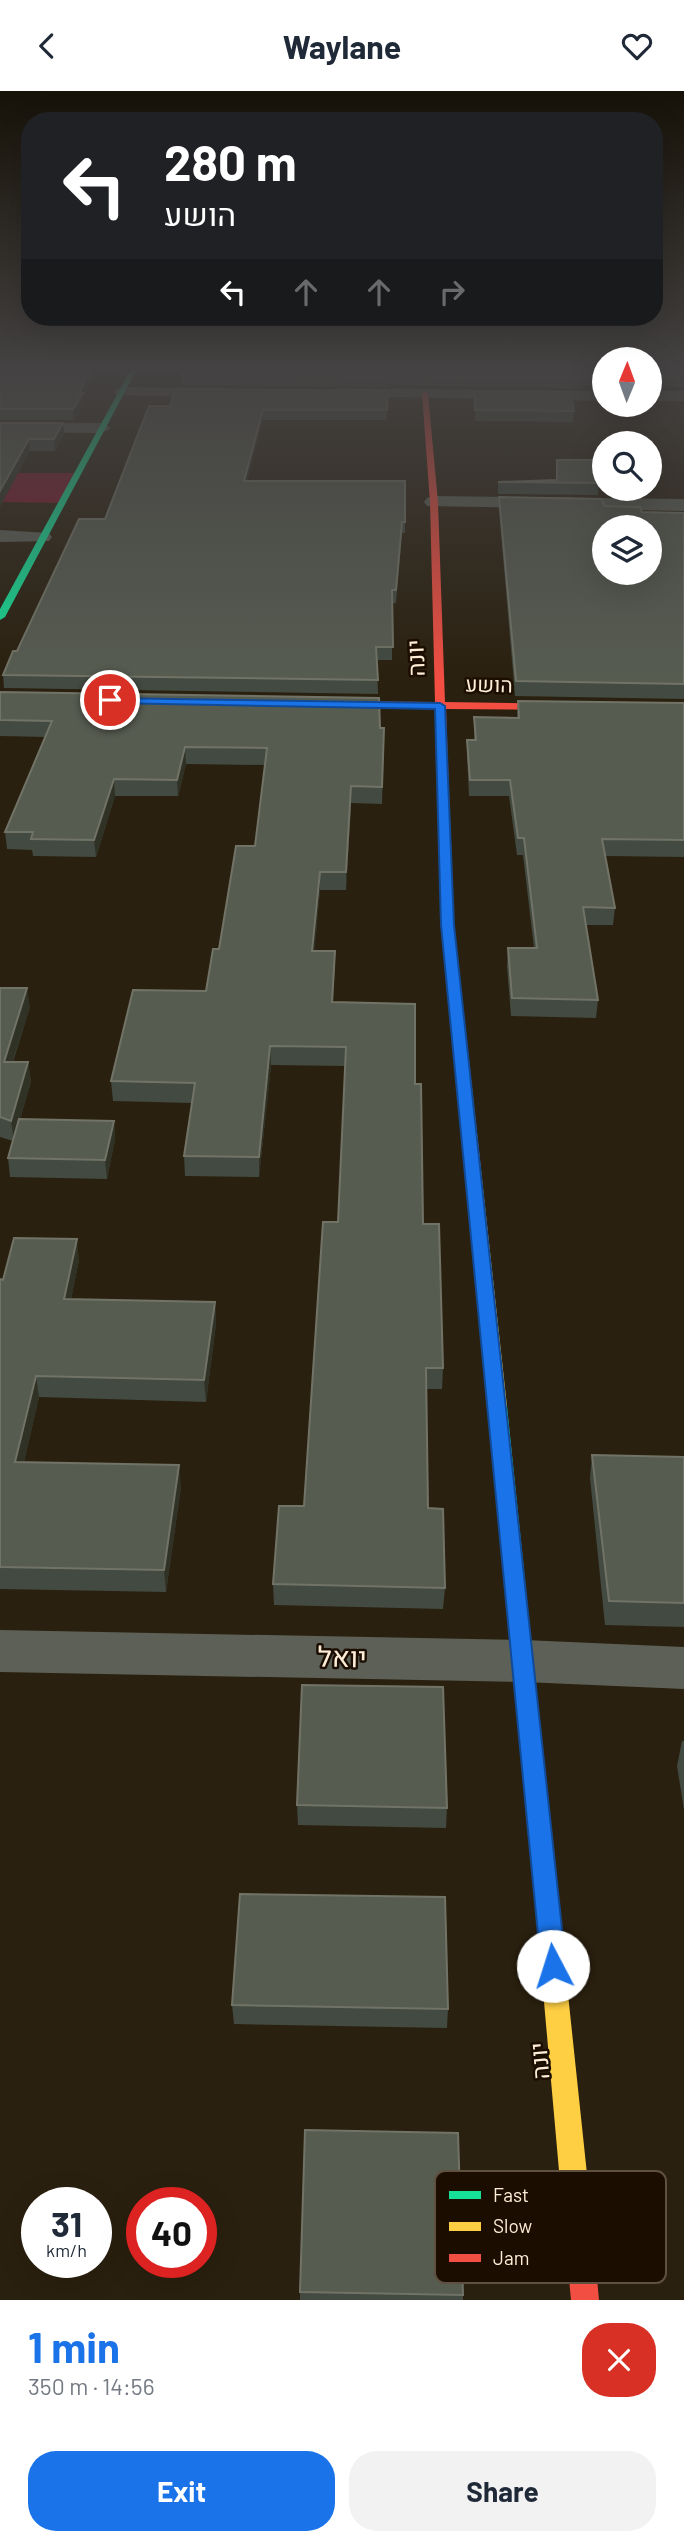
<!DOCTYPE html>
<meta charset="utf-8">
<style>
body{margin:0;font-family:Barlow,Heebo,sans-serif;background:#f2f2f3;color:#1f2937;height:100vh;display:flex;flex-direction:column;font-size:26px;white-space:nowrap}
*{box-sizing:border-box;margin:0}
p{font-size:23px;color:#747a83}
.icon{flex:none;width:38px;height:38px;fill:none;stroke:currentColor;stroke-width:2;stroke-linecap:round;stroke-linejoin:round}
.map{position:relative;height:2209px;overflow:hidden}
.drawer{display:flex;flex-direction:column;background:#fff;flex:1}
.drawer>*{flex:none}
.guide{position:absolute;left:21px;top:21px;width:642px;height:214px;border-radius:28px;box-shadow:0 7px 28px #0002;background:#202124;color:#fff;overflow:hidden}
.needle{width:46px;rotate:1deg}
.fabs{position:absolute;left:592px;top:256px;display:grid;gap:14px}
.fabs a{display:grid;place-items:center;width:70px;height:70px;border-radius:50%;background:#fff;box-shadow:0 7px 28px #0002;font-size:35px}
.speed{position:absolute;left:21px;top:2096px;display:flex;gap:14px;font-size:35px;font-weight:700;text-align:center}
.speed>*{display:grid;place-content:center;width:91px;height:91px;border-radius:50%;background:#fff;box-shadow:0 7px 28px #0002;line-height:1}
.speed small{font-size:18px;font-weight:400}
.speed .limit{border:10px solid #d22;background:#fff;color:#111}
.pin{position:absolute;display:grid;place-items:center;width:60px;height:60px;color:#fff;margin:-30px;border:4px solid #fff;border-radius:50%;box-shadow:0 2px 7px #0007}
.me{position:absolute;width:77px;margin:-38px;rotate:355deg;stroke-linejoin:round;filter:drop-shadow(0 0 5px #0008)}
.turn{display:flex;align-items:center;gap:24px;height:147px;padding:0 28px;font-size:32px}
.turn .icon{width:91px;height:91px;stroke-width:2.5}
.turn b{display:block;font-size:49px;line-height:60px}
.lanes{display:flex;align-items:center;height:66px;padding:0 28px;background:#0003;justify-content:center;gap:35px;direction:ltr}
.lanes .off{opacity:.35}
.round{display:grid;place-items:center;flex:none;width:74px;height:74px;border-radius:28px;background:#f2f2f3}
.headline{display:flex;align-items:center;justify-content:space-between;height:119px;padding:0 28px}
h1{font-size:42px;font-weight:700;line-height:52px;color:#1a73e8}
.button{display:flex;gap:14px;margin-top:auto;padding:14px 28px}
.button a{flex:1;height:80px;border-radius:28px;background:#1a73e8;color:#fff;font-size:28px;font-weight:700;line-height:80px;text-align:center}
.button a+a{background:#f2f2f3;color:#1f2937}
header{display:flex;justify-content:space-between;align-items:center;height:91px;padding:0 28px;background:#fff;font-size:32px;font-weight:700}
.map>svg:first-child{display:block}
</style>
<header><svg class="icon" aria-label="back" viewBox="0 0 24 24"><path d="M15 5l-7 7 7 7"/></svg>Waylane<svg class="icon" aria-label="heart" viewBox="0 0 24 24"><path d="M12 20l-8-8c-3-5 5-10 8-4 3-6 11-1 8 4z"/></svg></header>
<div class="map">
<svg width="684" height="2209" viewBox="0 0 684 2209">
<rect width="100%" height="100%" fill="#2a200f"/>
<!-- green -->
<path fill="#7e182b" d="M0,382H77L61,412L0,411Z"/>
<g fill="none" stroke-linecap="round" stroke-linejoin="round">
<!-- street -->
<path fill="#5c6056" fill-rule="evenodd" d="M122,296L227,297L235,302L227,307L116,304L114,301L116,298Z
M336,297L604,300V310L330,305L328,302Z
M649,300H684V310H649Z
M0,331L102,332L111,337L102,342L0,341Z
M434,405L684,408V420L427,415L424,411L427,407Z
M0,439L49,442L52,446L49,450L0,451Z
M0,1539L524,1549L684,1556V1598L524,1591L0,1581Z"/>
<!-- fast -->
<path fill="#16e098" fill-rule="evenodd" d="M131,278H137L5,526L0,529V518Z
M498,1309L504,1310L507,1315L551,1742L548,1749L540,1752L532,1749L529,1742L489,1315L492,1310Z"/>
<!-- slow -->
<path fill="#ffcf43" fill-rule="evenodd" d="M444,724L450,727L454,834L507,1315L504,1320H492L489,1315L442,834L438,727Z
M540,1732L548,1735L551,1742L589,2102L585,2112L575,2116L565,2112L561,2102L529,1742L532,1735Z"/>
<!-- jam -->
<path fill="#f24e42" fill-rule="evenodd" d="M425,301L428,303L438,411L445,611L570,613L575,616L570,619L446,618L450,727L444,730L438,727L435,617L326,616L321,613L326,610L435,611L430,411L422,303Z
M575,2088L585,2092L589,2102L599,2209H571L561,2102L565,2092Z"/>
</g>
<!-- wall -->
<path fill="#424a41" d="M0,278H98L83,306L84,313L74,329H0Z
M604,278V295L583,294V297H566L474,296L388,293V296L182,294L181,284Z
M649,278H684V296L649,295Z
M388,300L387,329H263L247,390H405V442H402L396,512H392V569H377L378,603L4,597L3,584L17,560L105,428L170,315Z
M475,300L574,320L573,331L475,330Z
M0,332H63L64,344L55,360H30Z
M557,369L599,392L598,404L498,403V391L556,389Z
M499,406L604,415L642,421L684,422V608L515,605L499,419Z
M0,601L384,637L382,713L351,712L346,799H320L314,860H335L333,911L415,993L423,1133L443,1277L442,1298H426L428,1417L445,1497L443,1518L274,1514L273,1493L304,1415L338,1131L345,975L271,974L259,1086L185,1085L184,1065L192,1012L113,1010L111,990L206,900L219,858L255,755L265,674L186,673L178,705H115L96,766L33,765L32,759L7,758L5,741L45,646L0,645Z
M518,610L684,612V766L605,765L615,817L613,834H586L598,909L596,927L511,925L507,875L508,857H534L523,764H517L509,705H469L467,665V649H474V626L517,627Z
M0,897L30,916L13,971H28L31,991L20,1028L114,1030L115,1048L107,1088L10,1086L8,1067L13,1050L0,1046Z
M79,1169L71,1208L215,1211L216,1233L206,1311L39,1306L24,1371L181,1396L166,1501L0,1498V1188L3,1189Z
M592,1364L684,1366V1536L605,1534L590,1387Z
M682,1650H684V1719L677,1675Z
M297,1714L447,1717L446,1737L298,1734Z
M232,1914L448,1918L447,1937L234,1933Z
M300,2201L463,2204V2209H300Z"/>
<!-- shaded-wall -->
<path fill="#303226" d="M91,278H98L83,306L84,313L74,329L73,318L79,302Z
M263,319V329L244,401V390Z
M63,332L64,344L55,360L54,348Z
M29,348L30,360L0,416V400Z
M185,656L186,673L178,705L177,689Z
M114,688L115,705L96,766L94,749Z
M351,695V712L346,799V781Z
M320,781V799L313,878L312,860Z
M335,860V878L332,930V911Z
M27,897L30,916L6,991L4,971Z
M270,955L271,974L259,1086V1066Z
M28,971L31,991L14,1050L11,1030Z
M114,1030L115,1048L107,1088L105,1069Z
M77,1148L79,1169L67,1229L64,1208Z
M215,1211L216,1233L206,1311L204,1289Z
M36,1285L39,1306L19,1393L15,1371Z
M179,1374L181,1396L166,1501L164,1479Z"/>
<!-- building -->
<path fill="#575c51" stroke="#717366" stroke-width="2" fill-rule="evenodd" d="M0,278H91L79,302H83L73,318H0Z
M184,278H604V285H583L584,287H474L388,284V286L181,284Z
M649,278H684V286H649Z
M176,298L388,300L387,319H263L244,390H405V431H402L396,499H392L393,556H376L378,589L3,584L13,560H17L79,428H105L149,315H170Z
M475,300L570,301L574,320L475,319Z
M0,332H63L54,348H29L0,400Z
M557,369H594L599,392L498,391L557,389Z
M499,406L602,408L604,415L640,416L642,421L684,422V593L516,590ZM604,436H649V481H604Z
M0,601L379,607L380,637H384L382,696L351,695L346,781H320L312,860H335L332,911L415,913V993H421L423,1133H439L443,1277H426L428,1417L443,1418L445,1497L273,1493L279,1415H304L323,1131H338L346,956L270,955L259,1066L184,1065L195,992L111,990L133,899L206,900L213,858H219L236,755H255L267,657L185,656L177,689L114,688L94,749L31,748L33,741H5L52,630L0,629Z
M518,610L684,612V749L602,748L615,817L583,816L598,909L512,907L508,857H537L524,747H518L510,689H470L467,649H476L474,626L519,627Z
M0,897H27L4,971H28L11,1030L0,1026Z
M19,1028L114,1030L105,1069L8,1067Z
M14,1147L77,1148L64,1208L215,1211L204,1289L36,1285L15,1371L179,1374L164,1479L0,1476V1188L3,1189Z
M592,1364L684,1366V1512L609,1510Z
M302,1594L443,1596L447,1717L297,1714Z
M240,1803L445,1806L448,1918L232,1914Z
M305,2039L458,2042L463,2204L300,2201Z"/>
<!-- sky -->
<linearGradient id="sky" x2="0" y2="1"><stop stop-color="#171208"/><stop offset="0.47" stop-color="#444242"/><stop offset="1" stop-color="#444242" stop-opacity="0"/></linearGradient>
<rect width="684" height="588" fill="url(#sky)"/>
<!-- route -->
<path fill="#1a73e8" stroke="#114b97" stroke-width="2" d="M106,607L440,612L445,615L454,834L566,1875L562,1884L553,1887L545,1884L541,1875L441,834L435,618L110,612L105,609Z"/>
<g text-anchor="middle" stroke-width="5" stroke-linejoin="round" paint-order="stroke">
<!-- far-street labels -->
<g font-size="21" fill="#ffeed7" stroke="#1b0d00">
<text transform="translate(489 594) rotate(1)" y="7">הושע</text>
</g>
<!-- street labels -->
<g font-size="24" fill="#ffeed7" stroke="#1b0d00">
<text transform="translate(416 567) rotate(-92)" y="8">יונה</text>
<text transform="translate(540 1970) rotate(-95)" y="8">יונה</text>
</g>
<!-- near-street labels -->
<g font-size="28" fill="#ffeed7" stroke="#1b0d00">
<text transform="translate(342 1566) rotate(1)" y="10">יואל</text>
</g>
</g>
<!-- legend -->
<rect x="435" y="2080" width="231" height="112" rx="10" fill="#1b0d00" stroke="#5f5040" stroke-width="2"/>
<rect x="449" y="2100" width="32" height="8" fill="#16e098"/>
<rect x="449" y="2131" width="32" height="9" fill="#ffcf43"/>
<rect x="449" y="2163" width="32" height="8" fill="#f24e42"/>
<g font-size="19" fill="#ffeed7">
<text x="493" y="2111">Fast</text>
<text x="493" y="2142">Slow</text>
<text x="493" y="2174">Jam</text>
</g>
</svg>
<div class="fabs">
<a><svg class="needle" viewBox="-14 -14 28 28"><path d="M0-13l5 13h-10z" fill="#e53935"/><path d="M0 13l5-13h-10z" fill="#747a83"/></svg></a>
<a><svg class="icon" aria-label="search" viewBox="0 0 24 24"><circle cx="10" cy="10" r="6"/><path d="M15 15l6 6"/></svg></a>
<a><svg class="icon" aria-label="layers" viewBox="0 0 24 24"><path d="M12 4l9 5-9 5-9-5zM3 14l9 5 9-5"/></svg></a>
</div>
<div class="speed"><div>31<small>km/h</small></div><div class="limit">40</div></div>
<div class="pin" style="left:110px;top:609px;background:#d93025"><svg class="icon" aria-label="arrive" viewBox="0 0 24 24"><path d="M6 21V4h12l-3 4 3 4H6"/></svg></div>
<svg class="me" style="left:553px;top:1875px" viewBox="-20 -20 40 40"><circle r="19" fill="#fff"/><path d="M0-13L10 11 0 6-10 11z" fill="#1a73e8"/></svg>
<div class="guide">
<div class="turn"><svg class="icon" aria-label="left" viewBox="0 0 24 24"><path d="M17 20v-9H6M10 6l-5 5 5 5"/></svg><div><b>280 m</b>הושע</div></div>
<div class="lanes"><svg class="icon" aria-label="left" viewBox="0 0 24 24"><path d="M17 20v-9H6M10 6l-5 5 5 5"/></svg><svg class="icon off" aria-label="ahead" viewBox="0 0 24 24"><path d="M12 20V5M6 11l6-6 6 6"/></svg><svg class="icon off" aria-label="ahead" viewBox="0 0 24 24"><path d="M12 20V5M6 11l6-6 6 6"/></svg><svg class="icon off" aria-label="right" viewBox="0 0 24 24"><path d="M7 20v-9h11M14 6l5 5-5 5"/></svg></div>
</div>
</div>
<section class="drawer">
<div class="headline"><div><h1>1 min</h1><p>350 m · 14:56</p></div><a class="round" style="background:#d93025;color:#fff"><svg class="icon" aria-label="close" viewBox="0 0 24 24"><path d="M6 6l12 12M18 6L6 18"/></svg></a></div>
<div class="button"><a>Exit</a><a>Share</a></div>
</section>
